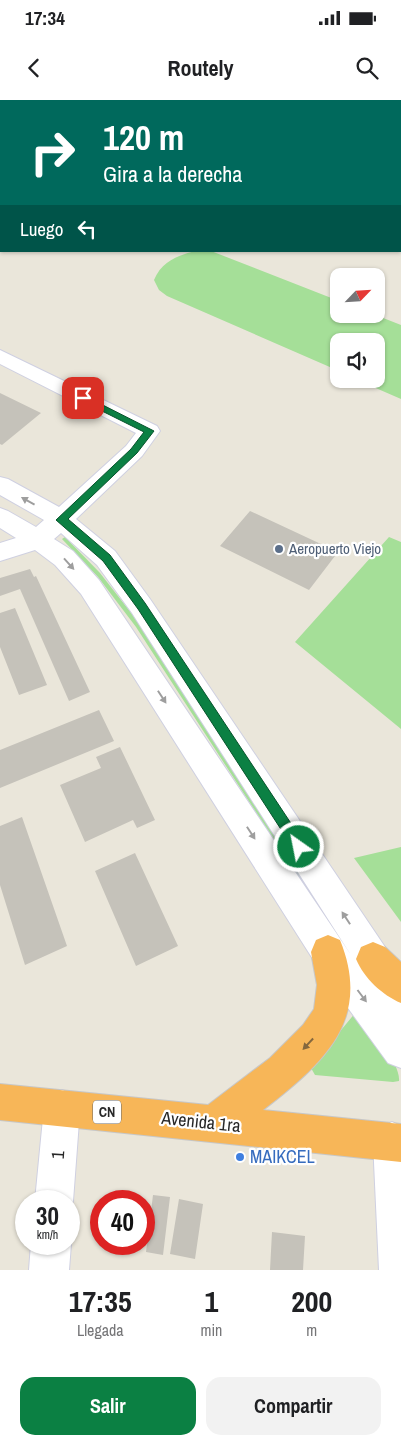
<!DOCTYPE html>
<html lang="es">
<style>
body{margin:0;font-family:"Archivo Narrow",sans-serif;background:#f2f2f2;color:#202124;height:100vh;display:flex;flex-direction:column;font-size:19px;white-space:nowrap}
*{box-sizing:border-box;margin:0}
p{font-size:16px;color:#757577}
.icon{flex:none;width:28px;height:28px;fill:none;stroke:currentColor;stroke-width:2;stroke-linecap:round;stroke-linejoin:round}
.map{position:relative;height:1170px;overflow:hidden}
.details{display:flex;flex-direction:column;background:#fff;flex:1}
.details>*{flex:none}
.hud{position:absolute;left:0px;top:0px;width:401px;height:152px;box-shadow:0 1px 4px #0004;background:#00695c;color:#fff;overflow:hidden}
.needle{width:32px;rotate:65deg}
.fabs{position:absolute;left:330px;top:168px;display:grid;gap:10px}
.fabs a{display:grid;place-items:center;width:55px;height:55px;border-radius:10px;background:#fff;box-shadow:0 1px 4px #0004;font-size:25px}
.speed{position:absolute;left:15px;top:1090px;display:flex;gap:10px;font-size:25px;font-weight:700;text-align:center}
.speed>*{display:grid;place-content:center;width:65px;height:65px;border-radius:50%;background:#fff;box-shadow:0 1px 4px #0004;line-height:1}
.speed small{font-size:12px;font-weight:400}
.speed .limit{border:8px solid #d22;background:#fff;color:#111}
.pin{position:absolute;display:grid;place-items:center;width:42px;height:42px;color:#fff;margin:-21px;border-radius:10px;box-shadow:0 2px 8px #0006}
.me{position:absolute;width:55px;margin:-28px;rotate:327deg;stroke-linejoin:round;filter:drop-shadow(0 0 4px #0008)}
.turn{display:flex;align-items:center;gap:18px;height:105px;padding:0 20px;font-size:22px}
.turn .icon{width:65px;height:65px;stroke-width:2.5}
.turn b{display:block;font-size:35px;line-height:42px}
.then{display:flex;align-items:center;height:48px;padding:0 20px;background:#0003;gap:10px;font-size:19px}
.eta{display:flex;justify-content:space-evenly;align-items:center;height:85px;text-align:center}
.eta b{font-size:30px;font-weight:800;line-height:35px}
.action{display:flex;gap:10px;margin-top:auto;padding:10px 20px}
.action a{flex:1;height:58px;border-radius:15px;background:#0b8043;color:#fff;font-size:20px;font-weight:800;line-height:58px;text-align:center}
.action a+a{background:#f2f2f2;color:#202124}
.status{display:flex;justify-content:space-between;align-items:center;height:35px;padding:0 25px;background:#fff;direction:ltr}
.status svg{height:14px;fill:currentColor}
header{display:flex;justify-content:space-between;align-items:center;height:65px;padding:0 20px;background:#fff;font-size:22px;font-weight:800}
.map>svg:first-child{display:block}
</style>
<div class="status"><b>17:34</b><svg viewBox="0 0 49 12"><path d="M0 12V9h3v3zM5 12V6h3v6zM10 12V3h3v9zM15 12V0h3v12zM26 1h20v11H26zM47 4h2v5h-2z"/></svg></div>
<header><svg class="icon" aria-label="back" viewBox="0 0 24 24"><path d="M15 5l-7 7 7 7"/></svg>Routely<svg class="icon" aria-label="search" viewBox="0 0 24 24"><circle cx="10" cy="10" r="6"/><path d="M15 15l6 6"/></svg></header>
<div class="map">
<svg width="401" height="1170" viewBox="0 0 401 1170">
<rect width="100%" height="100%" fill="#eae6da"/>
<!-- green -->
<path fill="#a5df98" d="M0,0H265L268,1H3Z
M195,151H211L339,201V214H373L401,225V299L355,279H376V241H339V271L167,196L159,190L154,180C162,161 177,156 195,151Z
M65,437L100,473L139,523L370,879L365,881L136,527L98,477L62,439Z
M389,437L401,442V629L295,542Z
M401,747V822L354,758Z
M356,912C368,927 401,962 399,981L393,982L315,975L311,968L313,964Z"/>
<!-- building -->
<path fill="#c5c2ba" d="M0,293L41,313L2,345L0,344Z
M250,411L338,452L309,490L220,446Z
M30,469L34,477L36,476L90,592L69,601L20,489L0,496V478Z
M15,508L47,585L19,595L0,547V513Z
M99,610L114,641L0,688V650Z
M120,647L155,720L137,728L133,720L85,742L60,685L101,668L96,657Z
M22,717L67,846L25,865L0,785V726Z
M135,753L178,846L136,866L95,771Z
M153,1095L170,1097L163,1155L146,1152Z
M179,1099L203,1104L195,1159L170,1154Z
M272,1132L305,1136L303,1170H270Z"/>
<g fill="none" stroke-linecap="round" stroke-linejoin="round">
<defs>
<path id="minor" d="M0,250L157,326L160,331L142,356L76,419L115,451L150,499L385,847L401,878V968L388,963L316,864L81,494L55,465L35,450L0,461V443L16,438L0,428V408L8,411L36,427L44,420L0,395V377L8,379L59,407L126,346L136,333L0,264ZM61,433L97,465L132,513L351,855L99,480L73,451L54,439Z
M62,990L75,995L80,1008L73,1101L69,1112V1101H35L44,1008L49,995Z
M392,1022L401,1026V1170H379L373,1041L379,1028Z
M69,1139L71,1144L69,1170H29L31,1144H69Z"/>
<path id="highway" d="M291,0H308V1H292Z
M400,38L401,39V49L400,48Z
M328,835L340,840C373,921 322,964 263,1010L401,1024V1062L0,1020V984L208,1005L270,958L303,925L314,909L317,885L311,852L316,840Z
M373,842L385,847L401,862V903C382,895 364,878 356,859L361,847Z"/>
</defs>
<!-- minor casing -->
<use href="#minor" stroke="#cfd0e1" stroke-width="2"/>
<!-- highway casing -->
<use href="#highway" stroke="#c7c7c7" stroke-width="2"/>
<!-- minor -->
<use href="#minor" fill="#fff" fill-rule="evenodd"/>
<!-- highway -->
<use href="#highway" fill="#f7b658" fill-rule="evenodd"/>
</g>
<!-- one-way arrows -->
<defs><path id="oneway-solid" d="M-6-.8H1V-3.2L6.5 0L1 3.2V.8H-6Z" transform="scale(1.25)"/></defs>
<g fill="#9e9e9e">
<use href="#oneway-solid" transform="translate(28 401) rotate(-151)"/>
<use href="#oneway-solid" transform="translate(69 464) rotate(48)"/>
<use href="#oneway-solid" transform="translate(162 597) rotate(57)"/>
<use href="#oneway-solid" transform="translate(251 733) rotate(57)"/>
<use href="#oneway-solid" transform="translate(346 818) rotate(-123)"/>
<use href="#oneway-solid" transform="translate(362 896) rotate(53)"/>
</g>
<use fill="#85683e" href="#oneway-solid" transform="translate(308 944) rotate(133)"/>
<!-- route -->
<path fill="#0b8043" stroke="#07532c" d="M83,295L154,331L137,353L68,419L110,455L145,503L304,743L306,747L304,751L299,753L295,751L138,509L103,461L56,420L131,349L144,332L80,300L79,298Z"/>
<!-- markers -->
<circle fill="#5c6f8a" stroke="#fff" stroke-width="2" cx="279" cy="449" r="5"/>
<circle fill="#3f7fe0" stroke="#fff" stroke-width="2" cx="240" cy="1057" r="5"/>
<g text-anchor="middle" stroke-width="4.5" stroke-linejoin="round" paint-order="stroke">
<!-- shield labels -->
<rect fill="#fff" stroke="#686868" stroke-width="1" x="93" y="1000.5" width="28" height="23" rx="4"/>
<g font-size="14" font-weight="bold" fill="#282828">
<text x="107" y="1017">CN</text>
</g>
<!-- service labels -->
<g font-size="15" fill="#4e5e75" stroke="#fff" text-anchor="start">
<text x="289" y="454">Aeropuerto Viejo</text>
</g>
<!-- near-street labels -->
<g font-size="18" fill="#282828" stroke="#fff">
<text transform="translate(201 1022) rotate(6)" y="6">Avenida 1ra</text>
<text transform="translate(58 1055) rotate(-86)" y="6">1</text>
</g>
<!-- near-shop labels -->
<g font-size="18" fill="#366cbe" stroke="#fff" text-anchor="start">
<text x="250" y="1063">MAIKCEL</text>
</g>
</g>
</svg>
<div class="fabs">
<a><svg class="needle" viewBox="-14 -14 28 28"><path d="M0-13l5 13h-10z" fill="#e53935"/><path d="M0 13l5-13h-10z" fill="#757577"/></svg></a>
<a><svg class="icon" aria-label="sound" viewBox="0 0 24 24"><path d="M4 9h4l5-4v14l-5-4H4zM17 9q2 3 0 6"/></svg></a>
</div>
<div class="speed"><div>30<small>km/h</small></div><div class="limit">40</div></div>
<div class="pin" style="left:83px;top:298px;background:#d93025"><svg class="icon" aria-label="arrive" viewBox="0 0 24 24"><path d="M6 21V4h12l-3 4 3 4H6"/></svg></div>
<svg class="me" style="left:299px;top:747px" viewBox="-20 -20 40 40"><circle r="17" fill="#0b8043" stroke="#fff" stroke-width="3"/><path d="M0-11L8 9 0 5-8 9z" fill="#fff"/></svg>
<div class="hud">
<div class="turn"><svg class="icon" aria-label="right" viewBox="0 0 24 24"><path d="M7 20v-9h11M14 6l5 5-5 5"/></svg><div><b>120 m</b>Gira a la derecha</div></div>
<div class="then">Luego<svg class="icon" aria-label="left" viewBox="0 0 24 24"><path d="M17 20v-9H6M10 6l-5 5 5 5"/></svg></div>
</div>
</div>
<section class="details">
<div class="eta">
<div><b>17:35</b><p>Llegada</p></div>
<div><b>1</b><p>min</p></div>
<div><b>200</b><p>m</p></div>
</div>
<div class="action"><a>Salir</a><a>Compartir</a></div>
</section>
